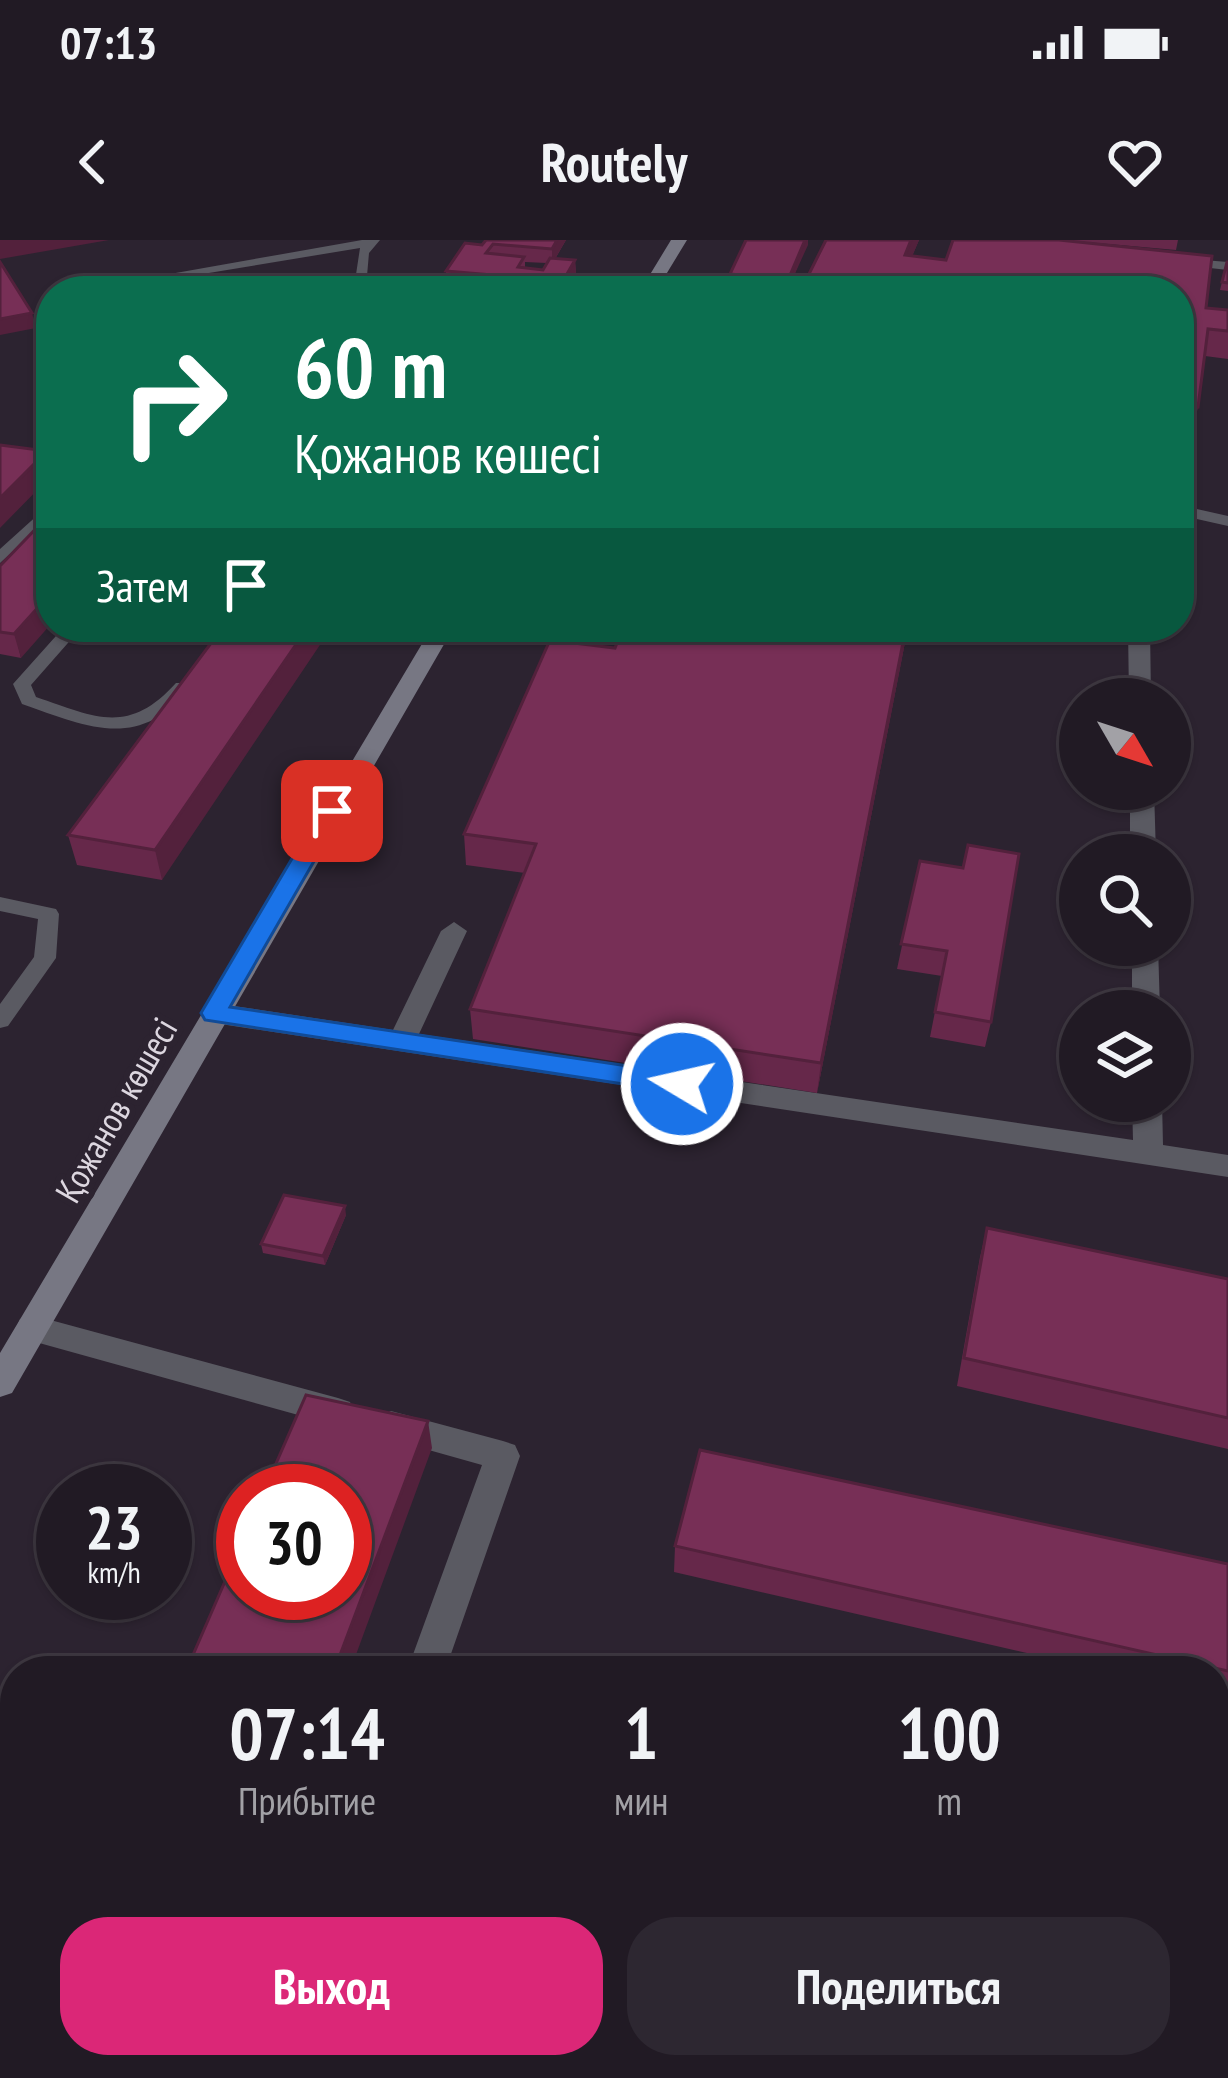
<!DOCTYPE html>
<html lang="ru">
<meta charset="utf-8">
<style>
body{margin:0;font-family:"PT Sans Narrow",sans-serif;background:#2d2731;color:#f1f3f6;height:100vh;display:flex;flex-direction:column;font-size:45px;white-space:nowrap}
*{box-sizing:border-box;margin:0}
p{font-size:39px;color:#a2a1a6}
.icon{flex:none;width:66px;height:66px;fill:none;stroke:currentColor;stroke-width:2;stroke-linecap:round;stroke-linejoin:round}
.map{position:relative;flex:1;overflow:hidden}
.details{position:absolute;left:0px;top:1416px;width:1230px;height:423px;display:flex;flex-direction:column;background:#211a24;border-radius:48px 48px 0 0;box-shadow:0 3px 9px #0004,0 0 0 3px #3e3841}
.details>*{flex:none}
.guide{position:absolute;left:36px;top:36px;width:1158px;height:366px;border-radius:48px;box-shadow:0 3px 9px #0004,0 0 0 3px #3e3841;background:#0b6e4f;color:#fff;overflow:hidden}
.needle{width:78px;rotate:129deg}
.buttons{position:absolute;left:1059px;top:438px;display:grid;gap:24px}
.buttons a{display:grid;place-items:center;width:132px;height:132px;border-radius:50%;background:#211a24;box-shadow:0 3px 9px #0004,0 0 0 3px #3e3841;font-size:60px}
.speed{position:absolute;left:36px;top:1224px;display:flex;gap:24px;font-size:60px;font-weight:700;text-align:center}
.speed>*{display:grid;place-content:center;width:156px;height:156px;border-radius:50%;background:#211a24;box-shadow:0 3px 9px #0004,0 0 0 3px #3e3841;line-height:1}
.speed small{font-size:30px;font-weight:400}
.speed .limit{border:18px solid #d22;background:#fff;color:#111}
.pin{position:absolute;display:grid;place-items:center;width:102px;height:102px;color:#fff;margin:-51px;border-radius:24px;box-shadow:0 6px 18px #0006}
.me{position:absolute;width:132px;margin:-66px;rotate:279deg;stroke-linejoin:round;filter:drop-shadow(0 0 9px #0008)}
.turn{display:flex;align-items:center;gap:42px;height:252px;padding:0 60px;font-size:54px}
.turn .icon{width:156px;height:156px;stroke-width:2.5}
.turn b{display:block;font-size:84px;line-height:102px}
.then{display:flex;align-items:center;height:114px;padding:0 60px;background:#0003;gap:24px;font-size:45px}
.eta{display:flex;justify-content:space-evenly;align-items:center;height:204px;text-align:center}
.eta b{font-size:72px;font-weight:700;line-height:84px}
.primary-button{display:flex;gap:24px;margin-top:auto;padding:24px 60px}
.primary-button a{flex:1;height:138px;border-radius:48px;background:#db2777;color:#fff;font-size:48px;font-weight:700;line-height:138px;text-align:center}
.primary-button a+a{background:#2d2731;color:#f1f3f6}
.status{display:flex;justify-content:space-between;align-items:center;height:84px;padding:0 60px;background:#211a24;direction:ltr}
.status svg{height:33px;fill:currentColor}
header{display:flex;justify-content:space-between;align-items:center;height:156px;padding:0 60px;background:#211a24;font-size:54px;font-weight:700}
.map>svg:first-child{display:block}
</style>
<div class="status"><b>07:13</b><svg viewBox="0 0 49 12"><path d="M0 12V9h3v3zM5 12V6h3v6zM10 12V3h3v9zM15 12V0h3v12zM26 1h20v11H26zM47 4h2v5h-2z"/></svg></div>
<header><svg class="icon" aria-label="back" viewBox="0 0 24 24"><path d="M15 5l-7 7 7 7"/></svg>Routely<svg class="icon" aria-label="heart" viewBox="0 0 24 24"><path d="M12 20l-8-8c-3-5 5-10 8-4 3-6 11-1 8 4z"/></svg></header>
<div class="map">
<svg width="1228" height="1838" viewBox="0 0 1228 1838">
<rect width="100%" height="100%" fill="#2c2330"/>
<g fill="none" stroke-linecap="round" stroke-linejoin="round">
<!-- lane -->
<path fill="#5a5a62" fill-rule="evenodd" d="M362,0H380L369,13L367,36L404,51H384L355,41L360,8L160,41L153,37Z
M1178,18L1228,22V30L1183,25L1178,24Z
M435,47H465L472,51H428Z
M51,263V277L0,323V309Z
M1179,265L1228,276V286L1179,275Z
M64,387H82L31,445L36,457C95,477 128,496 176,443H188L191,447C139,512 88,487 22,464L13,444Z
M0,657L56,669L59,674L56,718L8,786L0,788V764L34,717L38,679L0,671Z
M1215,1523L1228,1531V1765L1215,1758Z"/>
<!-- street -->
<path fill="#5a5a62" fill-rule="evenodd" d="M1128,387H1150L1151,459H1129Z
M1130,549H1154L1156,615H1130Z
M454,682L467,691L419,794L1133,900L1132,861H1162L1163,905L1228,915V937L214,783L200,773L214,763L393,790L441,691Z
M1132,705H1158L1160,771H1132Z
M32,1075L338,1158L350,1162L355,1172L350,1182L338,1186L32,1101L20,1097L16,1088L20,1079Z
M391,1171L503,1201L515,1205L520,1216L445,1431H407L482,1225L379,1196L374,1186L379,1176Z
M0,1744L15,1749V1793L0,1788Z
M148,1824H227L233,1838H154Z"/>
<!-- secondary -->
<path fill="#777783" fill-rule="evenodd" d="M671,0H687L656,51H640Z
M432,387H454L12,1153L0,1157V1113Z"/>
</g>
<!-- wall -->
<path fill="#66284a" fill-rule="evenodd" d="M566,0L555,19L575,20L576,35L567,51H484L486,49L447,46L446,31L482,5ZM525,22L547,23L543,30L525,28Z
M746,0H808L788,51H703L729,49L730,34Z
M826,0H919L912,16L946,20L953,0H1059L1212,16L1206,68L1228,70V119L1205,116L1198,167L1191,195L1179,194V51H805L806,40Z
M1063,0H1178L1176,10Z
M1227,22H1228V51L1220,50Z
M0,326L21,418L0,414Z
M223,387L162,640L77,625L68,595Z
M623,387H908L817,853L473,799L470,769L525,633L466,625L464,594L615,408Z
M920,621L991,782L985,807L930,797L942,736L897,729Z
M346,975L325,1025L263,1013L261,1004Z
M987,988L1228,1039V1209L957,1146L980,1017Z
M675,1306L1228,1324V1459L1215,1456V1431H1105L674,1332Z"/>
<!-- shaded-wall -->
<path fill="#53213c" d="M0,0H109L0,19Z
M557,0H566L552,24V9Z
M805,0H808V5L787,51L788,40Z
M911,0H919L904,36L905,15Z
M575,20L576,35L567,51H564L563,41Z
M32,73L36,88L0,95V79Z
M47,211L51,236L0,288V258Z
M51,353V384L21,418L14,394Z
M308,387H332L162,640L155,610Z
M906,387H908L817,853L821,823Z
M345,966L346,975L325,1025L323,1016Z
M428,1181L432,1208L350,1431H334Z"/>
<!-- building -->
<path fill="#772f56" stroke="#53213c" stroke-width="3" d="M486,0H557L552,9L493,4L486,13L524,17L518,27L543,30L550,18L575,20L563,41L446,31L465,3L482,5Z
M746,0H805L788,40L730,34Z
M826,0H911L905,15L946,20L953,0H1059L1212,16L1206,68L1228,70V91L1208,89L1198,167L1179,165V51H938L942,41L894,35L888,50L806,40Z
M0,22L32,73L0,79Z
M1227,22H1228V43L1222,42Z
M493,40L545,46L541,51H484Z
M705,46L750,51H703Z
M0,205L47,211L0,258Z
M51,273V353L14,394L0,392V326Z
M223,387H308L155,610L68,595Z
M623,387H906L821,823L470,769L536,604L464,594L550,400L615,408Z
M968,605L1019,614L991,782L935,772L947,711L901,704L920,621L963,628Z
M284,955L345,966L323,1016L261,1004Z
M987,988L1228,1039V1178L964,1118Z
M306,1155L428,1181L334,1431H186L243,1300V1353H345V1251H264Z
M700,1210L1228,1324V1431L675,1306Z"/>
<!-- route -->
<path fill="#1a73e8" stroke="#114b97" stroke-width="3" d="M332,564L343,571L230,767L682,834L691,837L695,844L691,851L682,853L205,780L201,773L320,571Z"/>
<g text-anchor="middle" stroke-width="12" stroke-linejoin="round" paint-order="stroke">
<!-- street labels -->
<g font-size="36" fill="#dcd6df" stroke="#2c2330">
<text transform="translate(116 870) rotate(-60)" y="13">Қожанов көшесі</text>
</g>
</g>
</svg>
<div class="buttons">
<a><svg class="needle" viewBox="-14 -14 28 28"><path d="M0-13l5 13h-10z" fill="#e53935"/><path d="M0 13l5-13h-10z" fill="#a2a1a6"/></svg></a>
<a><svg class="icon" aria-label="search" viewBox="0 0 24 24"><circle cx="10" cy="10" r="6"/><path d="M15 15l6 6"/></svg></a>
<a><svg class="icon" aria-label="layers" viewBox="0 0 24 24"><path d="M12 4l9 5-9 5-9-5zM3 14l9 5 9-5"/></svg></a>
</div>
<div class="speed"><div>23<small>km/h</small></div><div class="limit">30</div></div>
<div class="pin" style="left:332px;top:571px;background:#d93025"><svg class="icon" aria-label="arrive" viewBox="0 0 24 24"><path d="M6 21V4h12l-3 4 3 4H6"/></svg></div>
<svg class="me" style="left:682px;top:844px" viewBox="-20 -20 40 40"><circle r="17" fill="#1a73e8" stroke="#fff" stroke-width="3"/><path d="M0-11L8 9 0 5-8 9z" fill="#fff"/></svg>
<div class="guide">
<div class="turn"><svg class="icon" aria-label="right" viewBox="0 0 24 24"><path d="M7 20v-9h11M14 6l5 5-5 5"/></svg><div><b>60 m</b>Қожанов көшесі</div></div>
<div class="then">Затем<svg class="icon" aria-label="arrive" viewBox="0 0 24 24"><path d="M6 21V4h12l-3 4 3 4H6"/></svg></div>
</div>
<section class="details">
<div class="eta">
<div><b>07:14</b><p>Прибытие</p></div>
<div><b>1</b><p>мин</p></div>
<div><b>100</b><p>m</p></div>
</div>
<div class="primary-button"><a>Выход</a><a>Поделиться</a></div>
</section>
</div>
